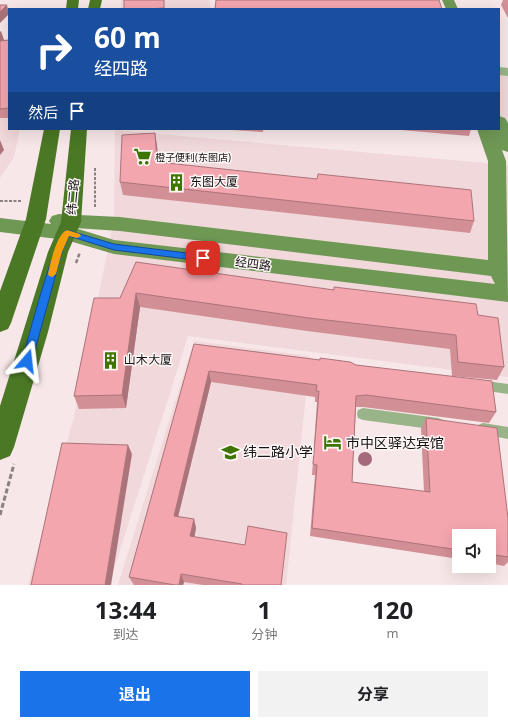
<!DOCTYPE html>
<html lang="zh">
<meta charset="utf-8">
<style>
body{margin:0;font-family:"Open Sans","Noto Sans SC",sans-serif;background:#f2f2f2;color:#202124;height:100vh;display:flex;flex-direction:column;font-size:15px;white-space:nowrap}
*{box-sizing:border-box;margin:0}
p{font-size:13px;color:#757577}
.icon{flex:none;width:22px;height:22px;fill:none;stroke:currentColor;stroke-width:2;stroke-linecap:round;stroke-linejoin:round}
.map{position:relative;height:585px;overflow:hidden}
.side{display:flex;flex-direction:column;background:#fff;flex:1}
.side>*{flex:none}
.banner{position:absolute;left:8px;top:8px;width:492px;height:122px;border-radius:0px;box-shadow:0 4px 16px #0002;background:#1a4fa0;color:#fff;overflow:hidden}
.buttons{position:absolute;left:452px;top:529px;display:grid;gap:8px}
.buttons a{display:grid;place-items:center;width:44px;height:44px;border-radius:0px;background:#fff;box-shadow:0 4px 16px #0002;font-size:20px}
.pin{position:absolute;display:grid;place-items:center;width:34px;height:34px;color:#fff;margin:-17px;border-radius:8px;box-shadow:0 2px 6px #0006}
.me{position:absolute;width:44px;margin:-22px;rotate:17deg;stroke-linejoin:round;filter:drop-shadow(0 0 3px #0008)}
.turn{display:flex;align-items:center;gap:14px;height:84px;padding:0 20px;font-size:18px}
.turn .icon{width:52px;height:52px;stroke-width:2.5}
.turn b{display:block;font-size:28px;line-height:34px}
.then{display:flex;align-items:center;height:38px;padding:0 20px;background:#0003;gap:8px;font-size:15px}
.eta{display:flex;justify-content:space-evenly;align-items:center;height:68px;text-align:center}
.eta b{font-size:24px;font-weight:700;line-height:28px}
.primary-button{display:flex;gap:8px;margin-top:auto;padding:8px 20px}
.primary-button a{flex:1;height:46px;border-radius:0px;background:#1a73e8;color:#fff;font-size:16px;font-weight:700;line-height:46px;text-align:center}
.primary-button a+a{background:#f2f2f2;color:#202124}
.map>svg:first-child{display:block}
</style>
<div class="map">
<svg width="508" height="585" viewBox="0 0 508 585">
<rect width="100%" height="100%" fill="#f7e7e8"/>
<!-- built -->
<path fill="#f1d8da" d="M121,0H209L211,9H121Z
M9,49V129H20L14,157L0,178V60Z
M499,72L508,73V139L499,115Z
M115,130L508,165V377L188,336L109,585H28L74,417L114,219Z
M194,341L310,356L286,585H118Z"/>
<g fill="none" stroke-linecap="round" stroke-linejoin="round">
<!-- path-far2 -->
<path stroke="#8b8181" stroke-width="2" stroke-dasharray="3 1.5" stroke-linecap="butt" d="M95,168V207
M0,201H22"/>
<!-- path-far1 -->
<path stroke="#8b8181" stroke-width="2.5" stroke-dasharray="4 2" stroke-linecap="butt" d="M76,263L80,252"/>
<!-- path -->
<path stroke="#8b8181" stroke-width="3" stroke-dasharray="5 2.5" stroke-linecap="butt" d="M0,515L14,464"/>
<!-- service -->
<path fill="#98b488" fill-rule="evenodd" d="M478,380L508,384V394L474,389L472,385L474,381Z
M363,408L438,418L443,420L445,424L443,428L438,430L363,420L358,418L357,414L358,410Z
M483,423L508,427V439L478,433L476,429L478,425Z"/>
<!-- minor -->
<path fill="#98b488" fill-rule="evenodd" d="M499,67L508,68V76L499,75Z"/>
<!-- secondary -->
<path fill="#6f9855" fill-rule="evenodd" d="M442,0H454L458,9H446Z
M499,116L505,118L508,123V152L502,150L506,161L508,302L114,254L66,240L0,232V218L51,224L49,221L52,216L59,214L120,217L488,260V161L477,129H493L494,131L493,129H499ZM75,228L120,231L491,276L495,284L114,240Z"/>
<!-- trunk -->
<path fill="#4a7824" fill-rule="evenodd" d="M67,0H79L78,9H66Z
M90,0H102L100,9H88Z
M44,129H60L46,219L11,323L8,329L0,332V291L26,219Z
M71,129H87L81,222L68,252L48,332L14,447L10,456L0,460V406L48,252L61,222Z"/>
</g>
<!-- trees -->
<circle fill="#a4697a" cx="365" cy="459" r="7"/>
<!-- wall -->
<path fill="#d28f96" d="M503,0H508V18L501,5Z
M0,31L4,40L3,41L9,40V118H0Z
M216,129H263V132Z
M390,129H471L469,136Z
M157,145L158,162L474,221L470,233L123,195L120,182Z
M136,262L478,315L504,367L497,380L452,376L450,349L307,331L140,307L126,408L79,409L74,396L120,298Z
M194,344L356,365L496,412L489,423L363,407H356L352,482L424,492L421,429L426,418L508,557V562L504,566L489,563V536H459V559L310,536L315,475H312L317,402H315V397L211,382L178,517L194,519L196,528L194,537L281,585H203L184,582L183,585H134L129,577Z"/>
<!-- shaded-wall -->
<path fill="#ab747a" d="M7,5L9,14L0,23V12Z
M1,31L4,40L0,44V32Z
M155,133L157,145L159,175L157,162Z
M0,140L4,150L0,155Z
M136,293L140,307L126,408L122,395Z
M209,371L211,382L176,525L174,516Z
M128,445L132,454L111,585H105Z
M194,519L196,528L193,545L190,536Z
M181,574L184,582L183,585H179Z"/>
<!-- building -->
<path fill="#f4a6af" stroke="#ab747a" d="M124,0H164V8L147,9H124Z
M216,0H439L442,9H215Z
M0,5H7L0,12Z
M9,40V108L0,109V41Z
M155,133L157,162L317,179L318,174L471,190L474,221L120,182L122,135Z
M136,262L334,290V287L476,304L478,315L498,318L504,367L458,362L456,335L309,318L136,293L122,395L74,396L94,298H120Z
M194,344L320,360V358L350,362L356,365L492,381L496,412L366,395L356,396L352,482L430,492L426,418L497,428L508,518V557L489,554V536H459V550L312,528L317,465L313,464L319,391H316L317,385L209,371L174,516L194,519L190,536L245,545L248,526L287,533L281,585H242V584L181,574L179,585H175L129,577Z
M62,443L128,445L105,585H31Z"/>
<!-- route -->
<path fill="#1a73e8" stroke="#114b97" d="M67,230L114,244L203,255L207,258L203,261L114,250L69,236L62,252L32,361L27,365L22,361C27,343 55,233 67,230Z"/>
<!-- slow -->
<path fill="#f59e0b" d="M67,230L80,234L81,236L77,238L69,236L62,252L56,274L52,277L49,276L48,274C50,264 57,233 67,230Z"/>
<!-- icons -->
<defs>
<symbol id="supermarket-bare" viewBox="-9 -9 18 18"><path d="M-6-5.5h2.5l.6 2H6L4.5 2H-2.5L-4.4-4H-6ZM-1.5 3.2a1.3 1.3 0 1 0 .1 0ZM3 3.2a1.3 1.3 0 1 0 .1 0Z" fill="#3e7401" stroke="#fdf7f7" stroke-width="2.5" paint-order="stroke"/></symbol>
<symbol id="building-bare" viewBox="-9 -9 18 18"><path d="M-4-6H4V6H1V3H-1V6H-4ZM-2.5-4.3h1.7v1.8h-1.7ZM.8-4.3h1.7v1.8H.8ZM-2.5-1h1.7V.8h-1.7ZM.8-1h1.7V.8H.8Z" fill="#3e7401" stroke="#fdf7f7" stroke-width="2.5" paint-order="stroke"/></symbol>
<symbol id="hotel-bare" viewBox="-9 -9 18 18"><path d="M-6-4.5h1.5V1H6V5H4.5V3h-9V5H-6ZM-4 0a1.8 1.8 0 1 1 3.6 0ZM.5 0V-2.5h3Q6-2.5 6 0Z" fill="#3e7401" stroke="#fdf7f7" stroke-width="2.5" paint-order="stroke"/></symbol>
<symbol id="school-bare" viewBox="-9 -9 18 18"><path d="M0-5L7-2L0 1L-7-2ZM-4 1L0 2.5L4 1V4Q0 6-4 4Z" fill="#3e7401" stroke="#fdf7f7" stroke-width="2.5" paint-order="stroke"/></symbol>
</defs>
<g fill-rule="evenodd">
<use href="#supermarket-bare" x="130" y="144" width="25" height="25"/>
<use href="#building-bare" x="164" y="170" width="25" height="25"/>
<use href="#building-bare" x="98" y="348" width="25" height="25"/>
<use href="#hotel-bare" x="320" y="430" width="25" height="25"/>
<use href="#school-bare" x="218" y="440" width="25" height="25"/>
</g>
<g text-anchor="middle" stroke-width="3" stroke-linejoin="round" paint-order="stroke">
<!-- far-poi labels -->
<g font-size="10" fill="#181313" stroke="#fdf7f7" text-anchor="start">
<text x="155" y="161">橙子便利(东图店)</text>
</g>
<!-- poi labels -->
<g font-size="12" fill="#181313" stroke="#fdf7f7" text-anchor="start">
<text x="190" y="186">东图大厦</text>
<text x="124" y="364">山木大厦</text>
</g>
<!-- street labels -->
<g font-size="12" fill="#181313" stroke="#fdf7f7">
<text transform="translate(73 197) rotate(-85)" y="4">纬二路</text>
<text transform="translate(253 264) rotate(7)" y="4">经四路</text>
</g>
<!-- near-poi labels -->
<g font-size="14" fill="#181313" stroke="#fdf7f7" text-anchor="start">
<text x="346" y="448">市中区驿达宾馆</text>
<text x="243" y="457">纬二路小学</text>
</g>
</g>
</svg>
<div class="buttons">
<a><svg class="icon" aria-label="sound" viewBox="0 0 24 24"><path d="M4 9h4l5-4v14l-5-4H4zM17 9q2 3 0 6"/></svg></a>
</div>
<div class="pin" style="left:203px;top:258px;background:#d93025"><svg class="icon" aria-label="arrive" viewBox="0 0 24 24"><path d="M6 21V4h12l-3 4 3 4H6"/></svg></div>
<svg class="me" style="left:27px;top:361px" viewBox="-20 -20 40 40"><path d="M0-17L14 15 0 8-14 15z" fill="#1a73e8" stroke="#fff" stroke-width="4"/></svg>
<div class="banner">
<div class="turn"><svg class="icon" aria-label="right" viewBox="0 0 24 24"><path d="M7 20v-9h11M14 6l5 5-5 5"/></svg><div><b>60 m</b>经四路</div></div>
<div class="then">然后<svg class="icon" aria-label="arrive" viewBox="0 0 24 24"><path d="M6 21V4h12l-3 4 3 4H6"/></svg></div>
</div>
</div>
<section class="side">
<div class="eta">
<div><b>13:44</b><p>到达</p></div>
<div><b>1</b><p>分钟</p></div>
<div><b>120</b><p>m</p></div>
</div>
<div class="primary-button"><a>退出</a><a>分享</a></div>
</section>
